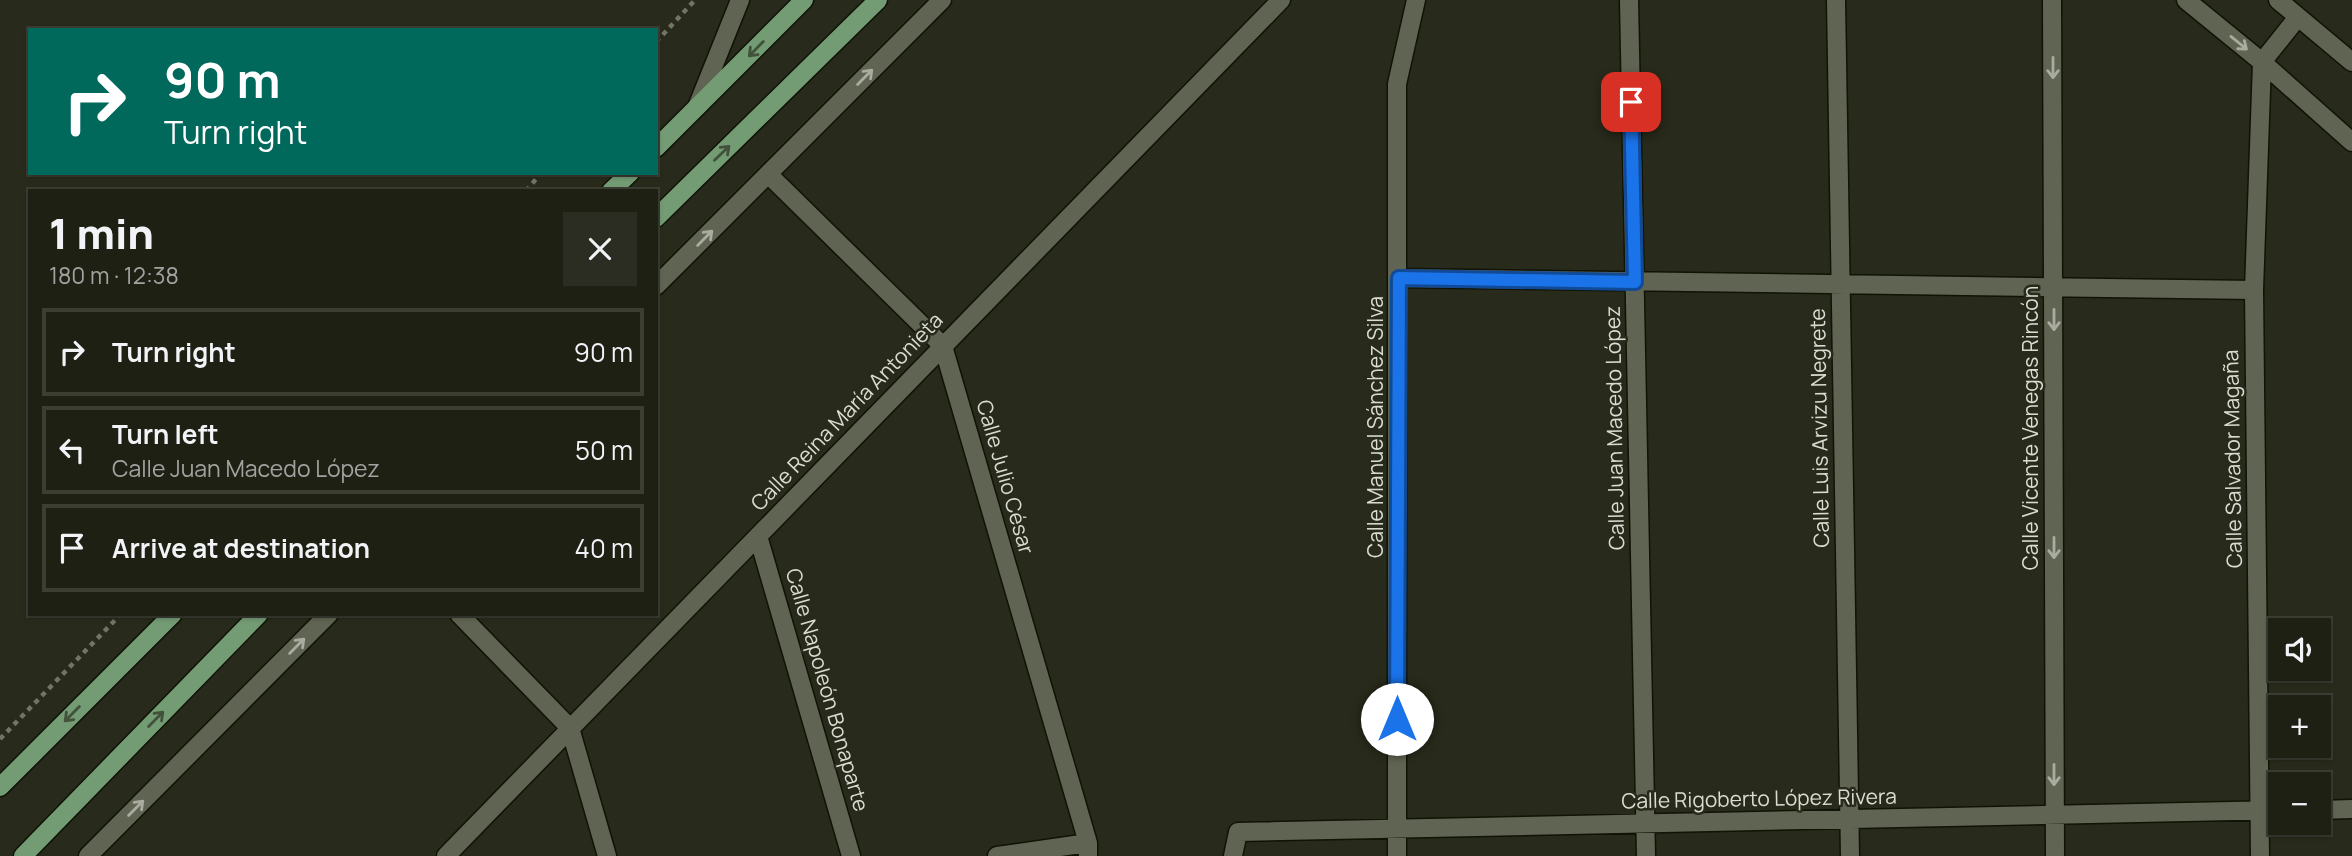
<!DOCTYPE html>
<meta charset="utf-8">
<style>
body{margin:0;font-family:Manrope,sans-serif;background:#2b2d22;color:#f1f3f6;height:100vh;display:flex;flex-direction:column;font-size:26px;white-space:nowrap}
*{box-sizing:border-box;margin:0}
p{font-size:23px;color:#a1a3a0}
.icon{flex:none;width:38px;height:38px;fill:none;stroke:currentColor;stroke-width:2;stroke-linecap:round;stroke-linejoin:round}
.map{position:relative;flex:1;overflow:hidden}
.details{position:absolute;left:28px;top:189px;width:630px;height:427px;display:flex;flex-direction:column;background:#1e2014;border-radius:0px;box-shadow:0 2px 5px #0004,0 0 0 2px #3c3e34}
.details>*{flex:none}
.hud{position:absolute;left:28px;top:28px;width:630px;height:147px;border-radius:0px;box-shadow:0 2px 5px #0004,0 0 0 2px #3c3e34;background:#00695c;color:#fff;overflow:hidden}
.buttons{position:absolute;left:2268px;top:618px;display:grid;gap:14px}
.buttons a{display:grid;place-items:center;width:63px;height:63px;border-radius:0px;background:#1e2014;box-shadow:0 2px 5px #0004,0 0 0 2px #3c3e34;font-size:35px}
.pin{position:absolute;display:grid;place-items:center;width:60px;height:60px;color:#fff;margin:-30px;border-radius:14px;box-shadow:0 4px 10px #0006}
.me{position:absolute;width:77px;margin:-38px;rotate:0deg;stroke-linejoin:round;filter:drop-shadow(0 0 5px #0008)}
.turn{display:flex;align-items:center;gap:24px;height:147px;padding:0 21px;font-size:32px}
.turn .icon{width:91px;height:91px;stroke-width:2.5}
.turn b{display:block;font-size:49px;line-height:60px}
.round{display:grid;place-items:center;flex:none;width:74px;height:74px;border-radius:0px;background:#2b2d22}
.head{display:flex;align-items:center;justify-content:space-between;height:119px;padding:0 21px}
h1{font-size:42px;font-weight:800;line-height:52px}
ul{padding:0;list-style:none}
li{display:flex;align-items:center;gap:21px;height:88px;margin:0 14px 10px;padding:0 7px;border:4px solid #3c3e34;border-radius:0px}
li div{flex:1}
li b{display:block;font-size:26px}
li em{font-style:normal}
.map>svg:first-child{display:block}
</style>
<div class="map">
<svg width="2352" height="856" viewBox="0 0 2352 856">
<rect width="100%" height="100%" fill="#282b1b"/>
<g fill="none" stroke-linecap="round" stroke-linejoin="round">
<defs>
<path id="minor" d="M1629,0L1646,856
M1836,0L1850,856
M2052,0L2055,856
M2186,0L2262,62L2352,142
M2278,0L2352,62
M697,107L740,0
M768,174L943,346L1088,843V856
M1399,278L2254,290
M656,286L942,0
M758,536L851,856
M459,614L570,728L607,856
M2319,810L2352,809
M88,856L329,614
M446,856L1281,0
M997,856L1088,843
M1233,856L1238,832L2280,810
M1397,856V84L1416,0
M2260,856L2254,290L2262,62L2298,17"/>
<path id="major" d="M656,148L804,0
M611,191L630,173
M656,218L878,0
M0,787L173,614
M23,856L259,614"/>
</defs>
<!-- minor casing -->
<use href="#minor" stroke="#101305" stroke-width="21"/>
<!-- major casing -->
<use href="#major" stroke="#101305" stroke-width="21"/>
<!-- path -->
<path stroke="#717466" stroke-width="4.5" stroke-dasharray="5 5" stroke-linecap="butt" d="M656,42L695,0
M526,191L541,173
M0,739L121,614"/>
<!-- minor -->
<use href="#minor" stroke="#606452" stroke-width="18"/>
<!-- major -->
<use href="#major" stroke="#739b74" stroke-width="18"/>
</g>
<!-- one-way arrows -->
<defs><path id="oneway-shaft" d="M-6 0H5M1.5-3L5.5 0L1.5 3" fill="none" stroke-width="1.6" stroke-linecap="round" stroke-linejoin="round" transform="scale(1.75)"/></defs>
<g stroke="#a9ac9f">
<use href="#oneway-shaft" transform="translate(2239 43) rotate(39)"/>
<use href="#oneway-shaft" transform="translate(2053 68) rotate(90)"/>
<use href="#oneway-shaft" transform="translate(865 77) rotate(-45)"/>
<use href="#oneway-shaft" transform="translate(705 238) rotate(-45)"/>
<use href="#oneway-shaft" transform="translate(2054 320) rotate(90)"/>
<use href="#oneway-shaft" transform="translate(2054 548) rotate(90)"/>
<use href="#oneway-shaft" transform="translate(297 646) rotate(-45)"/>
<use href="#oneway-shaft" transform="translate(2054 775) rotate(90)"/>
<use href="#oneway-shaft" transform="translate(136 808) rotate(-45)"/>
</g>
<g stroke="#42523a">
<use href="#oneway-shaft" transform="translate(756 49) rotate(134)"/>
<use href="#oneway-shaft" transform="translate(722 153) rotate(-44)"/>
<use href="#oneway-shaft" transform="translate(72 714) rotate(135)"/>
<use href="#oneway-shaft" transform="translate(156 719) rotate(-45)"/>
</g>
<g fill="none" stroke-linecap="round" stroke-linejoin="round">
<defs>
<path id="route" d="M1397,719L1399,278L1635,282L1631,102"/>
</defs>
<!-- route casing -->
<use href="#route" stroke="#114b97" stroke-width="18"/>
<!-- route -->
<use href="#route" stroke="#1a73e8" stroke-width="12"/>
</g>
<g text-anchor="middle" stroke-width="5" stroke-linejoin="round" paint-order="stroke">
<!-- street labels -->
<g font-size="21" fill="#dadcd2" stroke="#282b1b">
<text transform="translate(847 412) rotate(-46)" y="7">Calle Reina María Antonieta</text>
<text transform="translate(1376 427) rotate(-90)" y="7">Calle Manuel Sánchez Silva</text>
<text transform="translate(1615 428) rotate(-91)" y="7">Calle Juan Macedo López</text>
<text transform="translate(1820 428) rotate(-91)" y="7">Calle Luis Arvizu Negrete</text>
<text transform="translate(2031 428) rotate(-90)" y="7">Calle Vicente Venegas Rincón</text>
<text transform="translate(2233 459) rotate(-91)" y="7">Calle Salvador Magaña</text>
<text transform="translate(1005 477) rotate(74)" y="7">Calle Julio César</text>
<text transform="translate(827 690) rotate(74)" y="7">Calle Napoleón Bonaparte</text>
<text transform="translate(1759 799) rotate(-1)" y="7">Calle Rigoberto López Rivera</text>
</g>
</g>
</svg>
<div class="buttons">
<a><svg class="icon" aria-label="sound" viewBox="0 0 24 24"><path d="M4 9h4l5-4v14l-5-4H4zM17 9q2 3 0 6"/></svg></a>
<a>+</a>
<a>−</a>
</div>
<div class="pin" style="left:1631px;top:102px;background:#d93025"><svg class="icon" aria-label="arrive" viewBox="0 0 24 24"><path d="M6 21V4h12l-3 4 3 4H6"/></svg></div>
<svg class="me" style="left:1397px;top:719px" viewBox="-20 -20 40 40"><circle r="19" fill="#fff"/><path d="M0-13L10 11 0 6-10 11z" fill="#1a73e8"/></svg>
<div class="hud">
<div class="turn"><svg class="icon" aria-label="right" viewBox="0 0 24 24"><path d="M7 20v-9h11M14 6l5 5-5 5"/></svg><div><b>90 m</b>Turn right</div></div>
</div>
<section class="details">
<div class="head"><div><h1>1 min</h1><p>180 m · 12:38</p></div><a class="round"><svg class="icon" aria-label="close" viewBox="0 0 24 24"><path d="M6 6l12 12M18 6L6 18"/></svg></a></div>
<ul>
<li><svg class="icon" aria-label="right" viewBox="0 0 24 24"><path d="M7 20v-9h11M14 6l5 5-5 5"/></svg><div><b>Turn right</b></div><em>90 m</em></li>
<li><svg class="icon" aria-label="left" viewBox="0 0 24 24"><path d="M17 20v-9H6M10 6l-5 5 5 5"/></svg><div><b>Turn left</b><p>Calle Juan Macedo López</p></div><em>50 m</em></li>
<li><svg class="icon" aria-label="arrive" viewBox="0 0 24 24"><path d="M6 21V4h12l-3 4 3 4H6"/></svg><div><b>Arrive at destination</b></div><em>40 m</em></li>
</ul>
</section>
</div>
